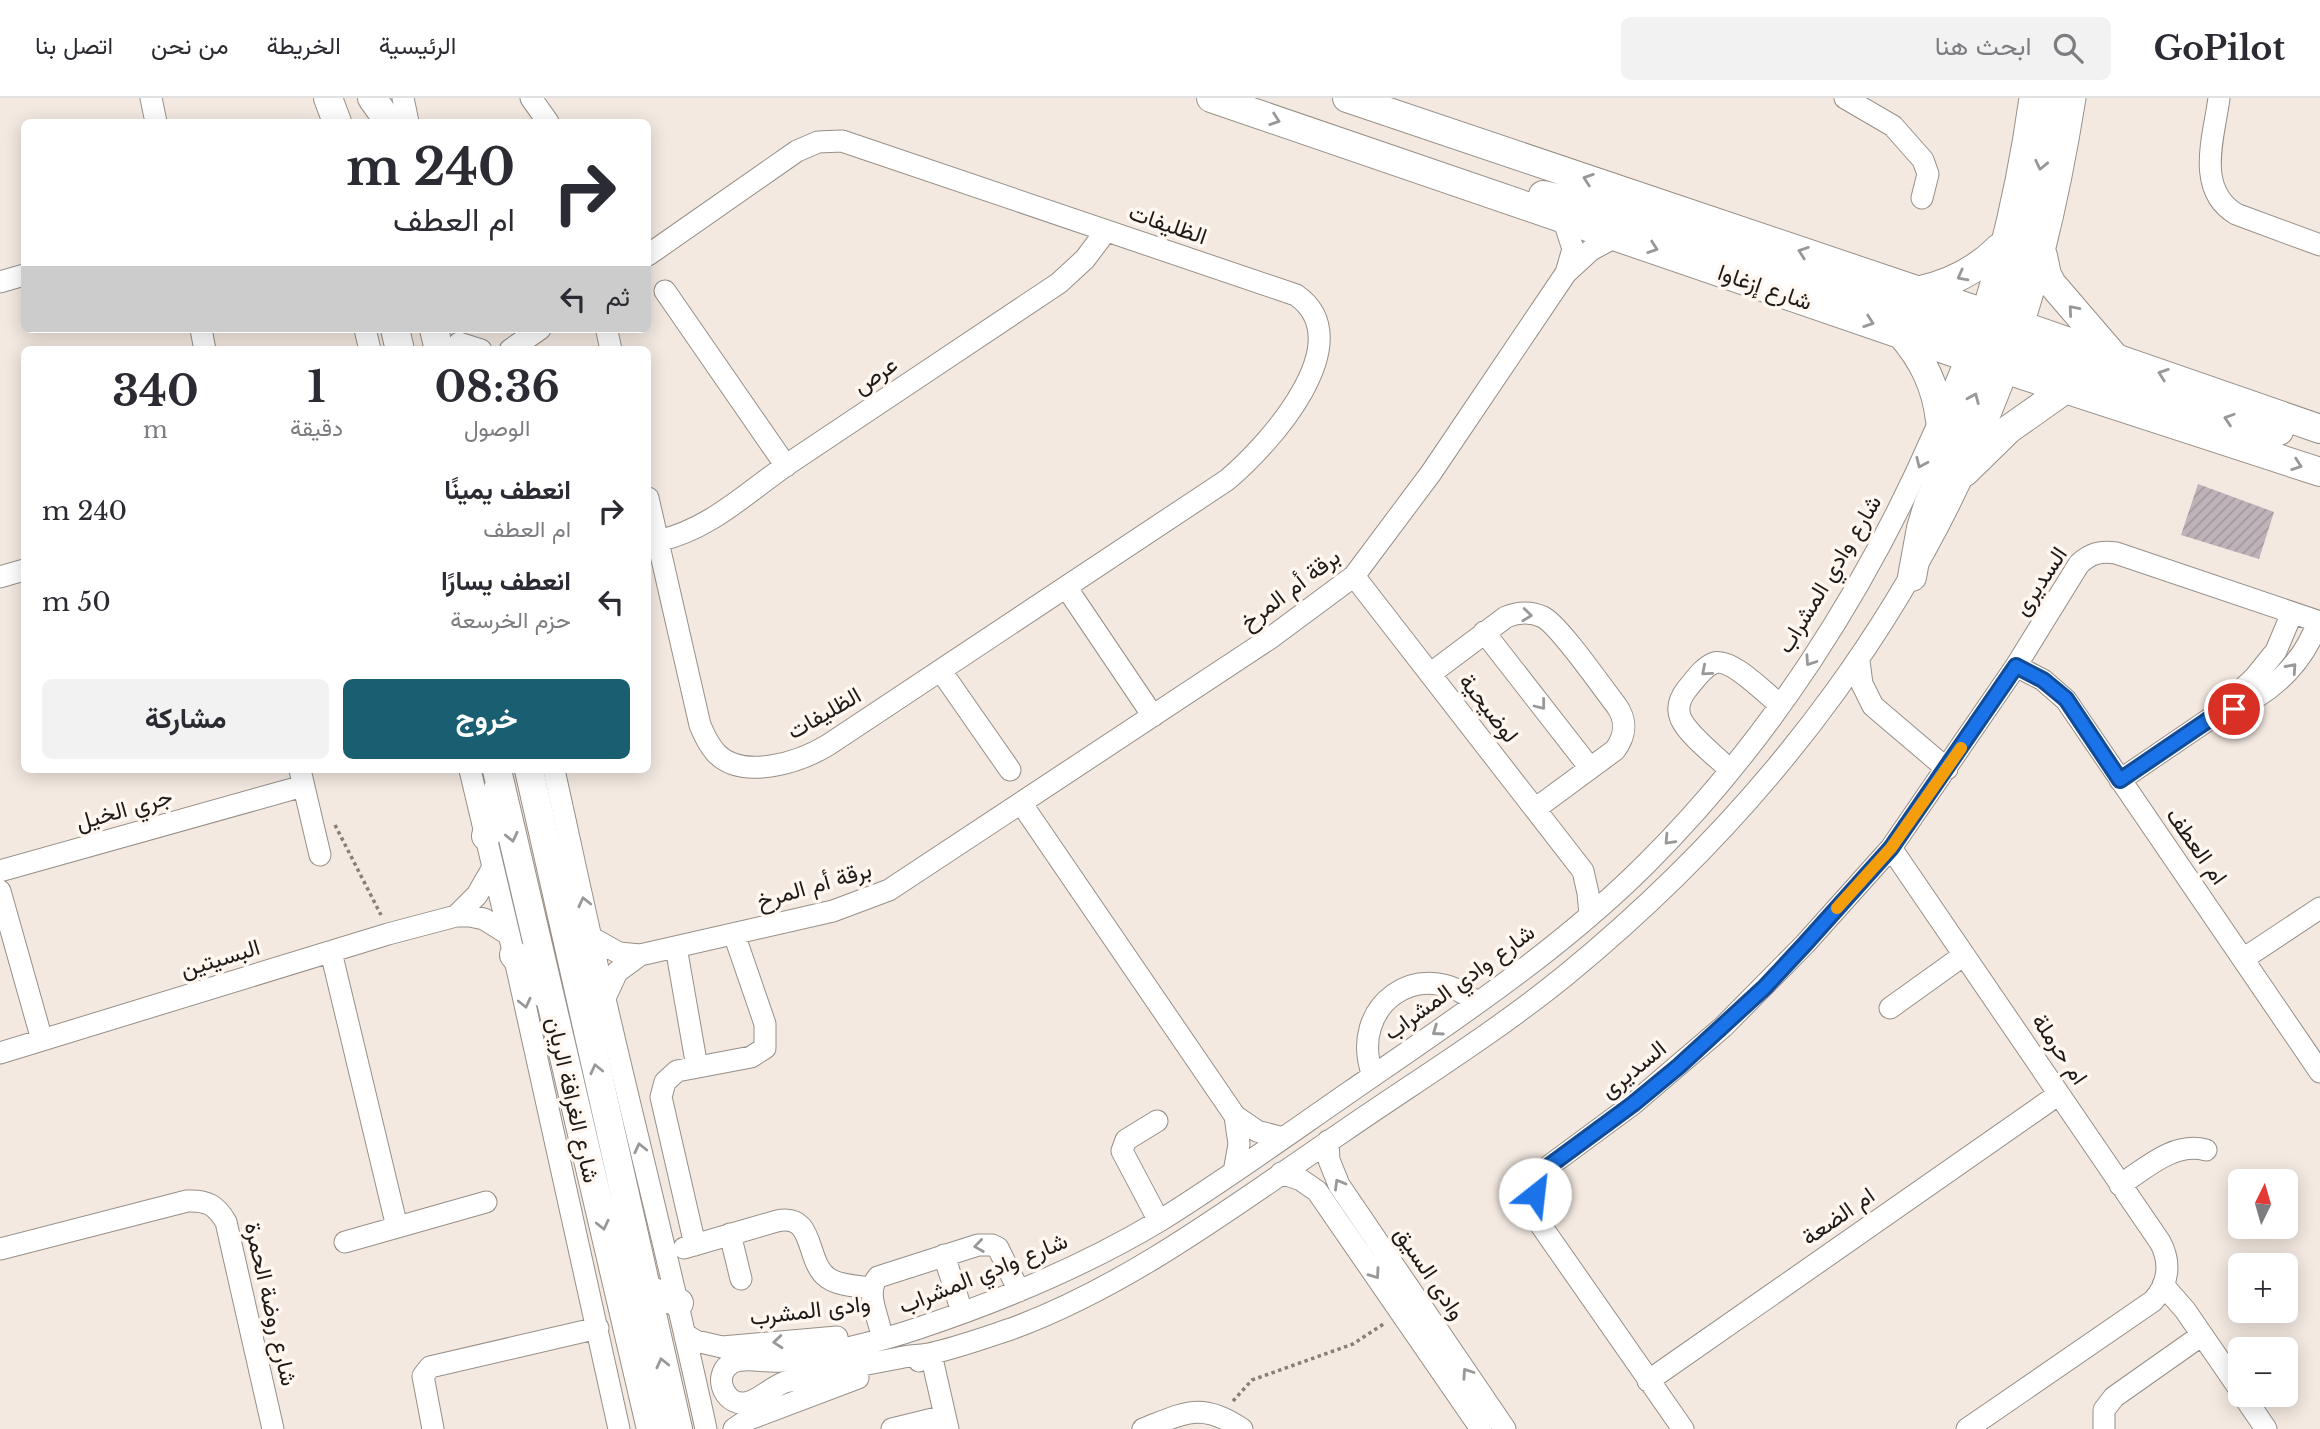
<!DOCTYPE html>
<html lang="ar">
<meta charset="utf-8">
<style>
body{margin:0;font-family:"Libre Baskerville",Vazirmatn,serif;background:#f2f2f3;color:#2b2b33;direction:rtl;height:100vh;display:flex;flex-direction:column;font-size:26px;white-space:nowrap}
*{box-sizing:border-box;margin:0}
p{font-size:23px;color:#7c7c81}
.icon{flex:none;width:38px;height:38px;fill:none;stroke:currentColor;stroke-width:2;stroke-linecap:round;stroke-linejoin:round}
.map{position:relative;flex:1;overflow:hidden;direction:ltr}
.panel{position:absolute;left:21px;top:248px;width:630px;height:427px;display:flex;flex-direction:column;background:#fff;border-radius:10px;box-shadow:0 4px 18px #0003;direction:rtl}
.panel>*{flex:none}
.top-card{position:absolute;left:21px;top:21px;width:630px;height:214px;border-radius:10px;box-shadow:0 4px 18px #0003;direction:rtl;background:#fff;color:#2b2b33;overflow:hidden}
.needle{width:46px;rotate:5deg}
.controls{position:absolute;left:2228px;top:1071px;display:grid;gap:14px}
.controls a{display:grid;place-items:center;width:70px;height:70px;border-radius:10px;background:#fff;box-shadow:0 4px 18px #0003;font-size:35px}
.pin{position:absolute;display:grid;place-items:center;width:60px;height:60px;color:#fff;margin:-30px;border:4px solid #fff;border-radius:50%;box-shadow:0 2px 7px #0007}
.me{position:absolute;width:77px;margin:-38px;rotate:29deg;stroke-linejoin:round;filter:drop-shadow(0 0 5px #0008)}
.turn{display:flex;align-items:center;gap:24px;height:147px;padding:0 21px;font-size:32px}
.turn .icon{width:91px;height:91px;stroke-width:2.5}
.turn b{display:block;font-size:49px;line-height:60px}
.then{display:flex;align-items:center;height:66px;padding:0 21px;background:#0003;gap:14px;font-size:26px}
.eta{display:flex;justify-content:space-evenly;align-items:center;height:119px;text-align:center}
.eta b{font-size:42px;font-weight:700;line-height:49px}
.cta{display:flex;gap:14px;margin-top:auto;padding:14px 21px}
.cta a{flex:1;height:80px;border-radius:10px;background:#1a5e71;color:#fff;font-size:28px;font-weight:700;line-height:80px;text-align:center}
.cta a+a{background:#f2f2f3;color:#2b2b33}
ul{padding:0;list-style:none}
li{display:flex;align-items:center;gap:21px;height:91px;padding:0 21px}
li div{flex:1}
li b{display:block;font-size:26px}
li em{font-style:normal}
header{display:flex;align-items:center;gap:42px;box-sizing:border-box;height:98px;padding:0 35px;background:#fff;border-bottom:2px solid #e1e1e2}
header strong{font-size:33px}
nav{display:flex;gap:38px;margin-inline-start:auto;font-size:24px}
.search{width:490px;height:63px;background:#f2f2f3;display:flex;align-items:center;gap:18px;box-sizing:border-box;padding:0 24px;border-radius:10px;color:#7c7c81;font-size:26px}
.map>svg:first-child{display:block}
</style>
<header>
<strong>GoPilot</strong>
<div class="search"><svg class="icon" aria-label="search" viewBox="0 0 24 24"><circle cx="10" cy="10" r="6"/><path d="M15 15l6 6"/></svg>ابحث هنا</div>
<nav><a>الرئيسية</a><a>الخريطة</a><a>من نحن</a><a>اتصل بنا</a></nav>
</header>
<div class="map">
<svg width="2320" height="1331" viewBox="0 0 2320 1331">
<defs>
<pattern id="building-hatch" width="6" height="6" patternUnits="userSpaceOnUse" patternTransform="scale(1.75)"><rect width="6" height="6" fill="#beb3b8"/><path d="M-1 1l2-2M0 6l6-6M5 7l2-2" fill="none" stroke="#a3999d"/></pattern>
</defs>
<rect width="100%" height="100%" fill="#f3e9e1"/>
<!-- building -->
<path fill="url(#building-hatch)" d="M2198,386L2274,414L2259,461L2181,437Z"/>
<g fill="none" stroke-linecap="round" stroke-linejoin="round">
<defs>
<path id="minor" d="M151,0L156,24
M403,0L408,24
M531,0L548,24
M1845,0L1893,28L1923,62L1928,76L1922,100
M2030,0C2019,78 2000,164 1974,239C1963,271 1949,302 1935,333C1866,492 1770,642 1647,765C1558,854 1451,924 1348,995C1286,1038 1225,1082 1161,1122C1086,1167 1003,1202 919,1230C878,1244 823,1257 780,1263C765,1265 742,1257 730,1266C711,1280 727,1311 749,1304C760,1301 772,1289 785,1284C822,1275 861,1267 899,1260C911,1257 925,1258 937,1254C962,1248 987,1239 1011,1231C1131,1187 1239,1104 1344,1033C1418,982 1496,934 1566,877C1772,708 1930,498 2017,245C2044,166 2062,82 2075,0
M2219,0C2214,39 2195,91 2236,116L2320,147
M1563,120L1573,151L1566,175
M648,157L797,53L818,44L842,43L1296,197C1363,243 1268,348 1227,382L828,647C800,664 743,683 716,655C708,646 704,637 700,627L648,400
M0,184L24,177
M665,193L786,368
M201,231L205,252
M365,231L370,252
M607,233L611,252
M459,245L481,252
M510,252L540,231
M658,443C712,431 749,392 794,362C882,303 971,244 1059,185L1085,161L1106,133
M1354,478L1583,773L1588,795L1590,817
M0,479L24,472
M1066,489L1153,618
M1484,534L1590,670
M1859,563L1862,586L1873,608L1947,671
M2016,568L2043,582L2066,602L2320,974
M941,573L1010,672
M1430,576L1506,519C1518,514 1530,513 1543,519C1560,528 1601,588 1616,607C1627,622 1626,637 1615,652L1535,711
M2226,615C2269,597 2302,568 2318,524
M300,672L320,757
M470,672L514,857L619,1331
M554,672C571,748 587,825 605,901C638,1044 675,1187 706,1331
M1730,672C1716,658 1689,638 1681,621C1676,610 1680,600 1687,591C1694,583 1703,569 1714,565C1731,559 1766,596 1780,607
M2120,682L2214,618L2255,579L2276,553L2292,515
M1021,705L1235,1018L1257,1033L1283,1040
M1891,750L2160,1144C2171,1164 2169,1186 2153,1203L1967,1331
M0,773L303,688
M0,793L42,942
M456,818L477,797L492,771
M592,840L619,855L640,857L833,813L889,792L1269,541L1354,478L1431,375L1566,175L1591,152L1617,138
M676,849L697,969
M331,854L397,1129
M2243,861L2320,810
M605,900L617,874L640,857
M1890,910L1964,857
M0,955L388,836L456,818H470L484,821L508,836
M1373,978C1347,908 1420,855 1477,905
M1157,1023L1126,1042L1122,1053L1159,1123
M1328,1043L1329,1062L1339,1087L1505,1331
M1234,1074L1239,1046L1235,1018
M1281,1075L1301,1082L1317,1093L1481,1331
M2120,1087C2145,1071 2174,1043 2206,1052
M730,1136L741,1181
M345,1144L486,1104
M695,1147L661,999L665,984L677,973L751,959L765,950V926L734,836
M684,1150L777,1123C816,1114 805,1165 828,1180C839,1188 858,1188 872,1190
M0,1151L187,1103C207,1102 216,1107 226,1124L273,1331
M944,1157L962,1214
M2163,1187L2185,1212L2240,1292
M880,1230C876,1213 866,1193 878,1179L978,1147H992L998,1150L1019,1193
M686,1237L696,1243L722,1249L837,1239
M919,1263L931,1256L948,1331
M1648,1283L2059,996
M2243,1297L2266,1331
M433,1331L423,1278L430,1269L598,1230
M734,1331L747,1322L858,1280
M892,1331L945,1318
M1143,1331C1185,1315 1201,1303 1242,1331
M1683,1331L1540,1126C1532,1104 1535,1088 1549,1068L1633,1006L1723,929L1805,846L1891,750L2016,568L2079,466C2091,455 2100,453 2116,455L2320,524
M2104,1331V1312L2114,1299L2202,1237"/>
<path id="major" d="M328,0L337,24
M372,0L389,24
M1211,0L1967,259L2320,374
M1347,0L2023,228L2320,331
M1543,97L1604,111L1975,237H1999L2023,228
M2043,158L2047,177L2052,186L2113,257
M1917,193C1950,186 1976,173 1999,150
M395,231L400,252
M434,231L439,252
M1900,235C1923,261 1936,288 1940,322
M1999,240L2043,62L2053,0
M1987,248L1999,246L2016,247L2234,323L2279,333
M1965,374L2009,331L2067,290
M1912,479L1921,430L1928,407L1989,266L1992,248
M497,672L651,1331
M529,672L678,1331
M486,738L498,691
M514,857L545,896
M645,1190L679,1205"/>
</defs>
<!-- minor casing -->
<use href="#minor" stroke="#978f87" stroke-width="23"/>
<!-- major casing -->
<use href="#major" stroke="#978f87" stroke-width="30"/>
<!-- path -->
<path stroke="#857e79" stroke-width="3.5" stroke-dasharray="3.5 3.5" stroke-linecap="butt" d="M335,727L381,817
M1233,1303L1252,1282L1353,1246L1385,1225"/>
<!-- minor -->
<use href="#minor" stroke="#fff" stroke-width="21"/>
<!-- major -->
<use href="#major" stroke="#fff" stroke-width="28"/>
</g>
<!-- one-way arrows -->
<defs><path id="oneway-chevron" d="M-2-3.5L2.5 0L-2 3.5" fill="none" stroke-width="1.6" stroke-linecap="round" stroke-linejoin="round" transform="scale(1.75)"/></defs>
<g stroke="#9a9897">
<use href="#oneway-chevron" transform="translate(1275 22) rotate(19)"/>
<use href="#oneway-chevron" transform="translate(2041 67) rotate(102)"/>
<use href="#oneway-chevron" transform="translate(1588 81) rotate(-161)"/>
<use href="#oneway-chevron" transform="translate(1653 150) rotate(19)"/>
<use href="#oneway-chevron" transform="translate(1803 154) rotate(-161)"/>
<use href="#oneway-chevron" transform="translate(1962 178) rotate(152)"/>
<use href="#oneway-chevron" transform="translate(2073 212) rotate(-131)"/>
<use href="#oneway-chevron" transform="translate(1869 224) rotate(19)"/>
<use href="#oneway-chevron" transform="translate(2163 276) rotate(-161)"/>
<use href="#oneway-chevron" transform="translate(1974 300) rotate(-67)"/>
<use href="#oneway-chevron" transform="translate(2229 321) rotate(-162)"/>
<use href="#oneway-chevron" transform="translate(1921 365) rotate(114)"/>
<use href="#oneway-chevron" transform="translate(2297 367) rotate(19)"/>
<use href="#oneway-chevron" transform="translate(1527 517) rotate(6)"/>
<use href="#oneway-chevron" transform="translate(1810 563) rotate(124)"/>
<use href="#oneway-chevron" transform="translate(2292 570) rotate(-48)"/>
<use href="#oneway-chevron" transform="translate(1706 573) rotate(139)"/>
<use href="#oneway-chevron" transform="translate(1541 607) rotate(52)"/>
<use href="#oneway-chevron" transform="translate(512 739) rotate(77)"/>
<use href="#oneway-chevron" transform="translate(1669 742) rotate(133)"/>
<use href="#oneway-chevron" transform="translate(584 804) rotate(-103)"/>
<use href="#oneway-chevron" transform="translate(525 905) rotate(77)"/>
<use href="#oneway-chevron" transform="translate(1437 933) rotate(145)"/>
<use href="#oneway-chevron" transform="translate(596 971) rotate(-103)"/>
<use href="#oneway-chevron" transform="translate(640 1050) rotate(-103)"/>
<use href="#oneway-chevron" transform="translate(1339 1086) rotate(-120)"/>
<use href="#oneway-chevron" transform="translate(603 1127) rotate(77)"/>
<use href="#oneway-chevron" transform="translate(979 1148) rotate(172)"/>
<use href="#oneway-chevron" transform="translate(1375 1176) rotate(55)"/>
<use href="#oneway-chevron" transform="translate(778 1244) rotate(175)"/>
<use href="#oneway-chevron" transform="translate(662 1265) rotate(-103)"/>
<use href="#oneway-chevron" transform="translate(1467 1275) rotate(-124)"/>
</g>
<g fill="none" stroke-linecap="round" stroke-linejoin="round">
<defs>
<path id="route" d="M1535,1096L1540,1081L1549,1068L1633,1006L1679,968L1765,889L1805,846L1891,750L2016,568L2043,582L2066,601L2120,682L2214,618L2234,611"/>
</defs>
<!-- route casing -->
<use href="#route" stroke="#114b97" stroke-width="18"/>
<!-- route -->
<use href="#route" stroke="#1a73e8" stroke-width="12"/>
<!-- slow -->
<path stroke="#f59e0b" stroke-width="12" d="M1837,810L1891,750L1961,650"/>
</g>
<g text-anchor="middle" stroke-width="7" stroke-linejoin="round" paint-order="stroke">
<!-- street labels -->
<g font-size="23" fill="#1e1a18" stroke="#fff7f0">
<text transform="translate(1168 126) rotate(19)" y="8">الظليفات</text>
<text transform="translate(1765 189) rotate(19)" y="8">شارع إزغاوا</text>
<text transform="translate(875 277) rotate(-34)" y="8">عرص</text>
<text transform="translate(1829 476) rotate(-59)" y="8">شارع وادي المشراب</text>
<text transform="translate(2040 483) rotate(-56)" y="8">السديرى</text>
<text transform="translate(1290 491) rotate(-37)" y="8">برقة أم المرخ</text>
<text transform="translate(1489 610) rotate(52)" y="8">لوضيحية</text>
<text transform="translate(824 615) rotate(-30)" y="8">الظليفات</text>
<text transform="translate(124 711) rotate(-16)" y="8">جري الخيل</text>
<text transform="translate(2197 748) rotate(55)" y="8">ام العطف</text>
<text transform="translate(814 787) rotate(-16)" y="8">برقة أم المرخ</text>
<text transform="translate(220 860) rotate(-17)" y="8">البسيتين</text>
<text transform="translate(1459 884) rotate(-36)" y="8">شارع وادي المشراب</text>
<text transform="translate(2060 951) rotate(56)" y="8">ام حرملة</text>
<text transform="translate(1633 971) rotate(-39)" y="8">السديرى</text>
<text transform="translate(573 1002) rotate(77)" y="8">شارع الغرافة الريان</text>
<text transform="translate(1838 1118) rotate(-35)" y="8">ام الضعة</text>
<text transform="translate(983 1175) rotate(-22)" y="8">شارع وادي المشراب</text>
<text transform="translate(1430 1175) rotate(56)" y="8">وادى السيق</text>
<text transform="translate(271 1206) rotate(77)" y="8">شارع روضة الحمرة</text>
<text transform="translate(810 1212) rotate(-7)" y="8">وادى المشرب</text>
</g>
</g>
</svg>
<div class="controls">
<a><svg class="needle" viewBox="-14 -14 28 28"><path d="M0-13l5 13h-10z" fill="#e53935"/><path d="M0 13l5-13h-10z" fill="#7c7c81"/></svg></a>
<a>+</a>
<a>−</a>
</div>
<div class="pin" style="left:2234px;top:611px;background:#d93025"><svg class="icon" aria-label="arrive" viewBox="0 0 24 24"><path d="M6 21V4h12l-3 4 3 4H6"/></svg></div>
<svg class="me" style="left:1535px;top:1096px" viewBox="-20 -20 40 40"><circle r="19" fill="#fff"/><path d="M0-13L10 11 0 6-10 11z" fill="#1a73e8"/></svg>
<div class="top-card">
<div class="turn"><svg class="icon" aria-label="right" viewBox="0 0 24 24"><path d="M7 20v-9h11M14 6l5 5-5 5"/></svg><div><b>240 m</b>ام العطف</div></div>
<div class="then">ثم<svg class="icon" aria-label="left" viewBox="0 0 24 24"><path d="M17 20v-9H6M10 6l-5 5 5 5"/></svg></div>
</div>
<section class="panel">
<div class="eta">
<div><b>08:36</b><p>الوصول</p></div>
<div><b>1</b><p>دقيقة</p></div>
<div><b>340</b><p>m</p></div>
</div>
<ul>
<li><svg class="icon" aria-label="right" viewBox="0 0 24 24"><path d="M7 20v-9h11M14 6l5 5-5 5"/></svg><div><b>انعطف يمينًا</b><p>ام العطف</p></div><em>240 m</em></li>
<li><svg class="icon" aria-label="left" viewBox="0 0 24 24"><path d="M17 20v-9H6M10 6l-5 5 5 5"/></svg><div><b>انعطف يسارًا</b><p>حزم الخرسعة</p></div><em>50 m</em></li>
</ul>
<div class="cta"><a>خروج</a><a>مشاركة</a></div>
</section>
</div>
